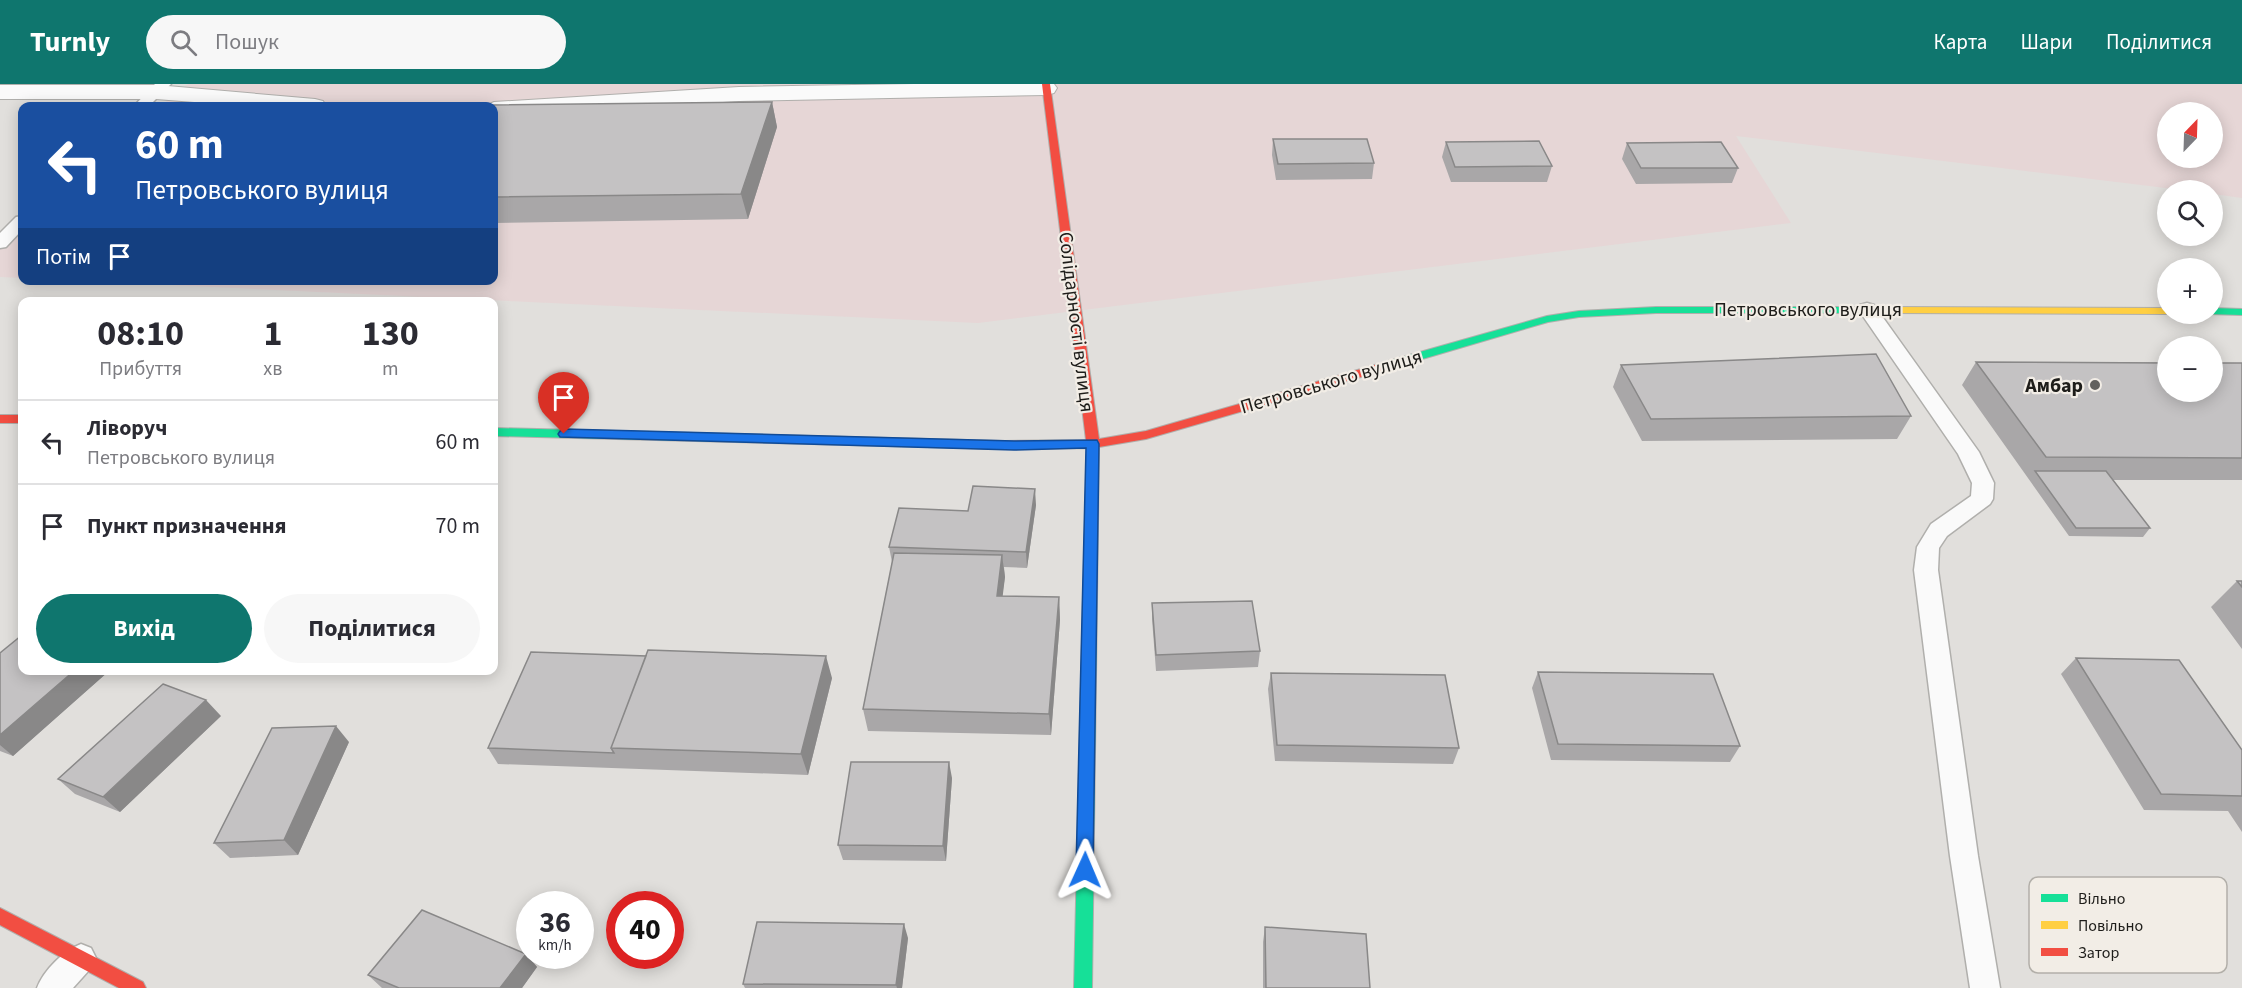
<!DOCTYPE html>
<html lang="uk">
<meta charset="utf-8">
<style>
body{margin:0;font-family:"Source Sans 3",sans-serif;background:#f7f7f7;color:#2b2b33;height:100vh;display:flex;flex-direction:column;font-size:22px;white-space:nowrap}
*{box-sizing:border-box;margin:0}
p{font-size:20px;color:#7c7c81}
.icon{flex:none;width:33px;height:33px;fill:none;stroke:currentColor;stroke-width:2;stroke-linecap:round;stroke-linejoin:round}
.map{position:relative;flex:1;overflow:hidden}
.drawer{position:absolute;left:18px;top:213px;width:480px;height:378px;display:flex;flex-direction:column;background:#fff;border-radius:12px;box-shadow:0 3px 15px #0003}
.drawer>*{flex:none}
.hud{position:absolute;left:18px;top:18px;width:480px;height:183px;border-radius:12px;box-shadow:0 3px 15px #0003;background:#1a4fa0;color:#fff;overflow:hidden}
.needle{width:39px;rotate:23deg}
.tools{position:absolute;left:2157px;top:18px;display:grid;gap:12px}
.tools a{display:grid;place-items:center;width:66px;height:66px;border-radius:50%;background:#fff;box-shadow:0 3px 15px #0003;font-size:30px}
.speed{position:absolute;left:516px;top:807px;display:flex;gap:12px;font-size:30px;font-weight:700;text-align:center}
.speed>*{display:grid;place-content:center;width:78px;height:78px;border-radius:50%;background:#fff;box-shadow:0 3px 15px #0003;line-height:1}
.speed small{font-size:15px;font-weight:400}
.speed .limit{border:9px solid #d22;background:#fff;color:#111}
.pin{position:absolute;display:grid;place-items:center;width:51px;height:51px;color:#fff;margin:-62px -26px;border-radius:50% 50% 50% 0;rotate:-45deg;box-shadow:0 0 6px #0007}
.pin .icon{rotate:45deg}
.me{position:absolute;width:66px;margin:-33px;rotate:1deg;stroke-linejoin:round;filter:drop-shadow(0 0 4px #0008)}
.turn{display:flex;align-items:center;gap:21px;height:126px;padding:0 18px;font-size:27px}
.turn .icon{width:78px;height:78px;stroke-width:2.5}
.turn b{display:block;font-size:42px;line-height:51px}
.then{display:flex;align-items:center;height:57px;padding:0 18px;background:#0003;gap:12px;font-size:22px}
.eta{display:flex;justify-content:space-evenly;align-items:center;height:102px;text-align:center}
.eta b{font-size:36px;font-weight:700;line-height:42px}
.primary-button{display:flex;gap:12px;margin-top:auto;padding:12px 18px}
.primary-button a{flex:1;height:69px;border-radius:36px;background:#0f766e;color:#fff;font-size:24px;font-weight:700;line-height:69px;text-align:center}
.primary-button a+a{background:#f7f7f7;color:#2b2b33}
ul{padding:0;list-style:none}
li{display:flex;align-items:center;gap:18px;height:84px;padding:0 18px;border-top:2px solid #e1e1e2}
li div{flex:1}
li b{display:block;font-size:22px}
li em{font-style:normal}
header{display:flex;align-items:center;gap:36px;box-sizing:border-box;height:84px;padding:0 30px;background:#0f766e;color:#fff}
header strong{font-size:28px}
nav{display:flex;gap:33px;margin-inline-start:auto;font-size:21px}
.search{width:420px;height:54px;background:#f7f7f7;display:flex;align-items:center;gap:15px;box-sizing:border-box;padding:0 21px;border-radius:33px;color:#7c7c81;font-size:22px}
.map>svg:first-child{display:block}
</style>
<header>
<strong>Turnly</strong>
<div class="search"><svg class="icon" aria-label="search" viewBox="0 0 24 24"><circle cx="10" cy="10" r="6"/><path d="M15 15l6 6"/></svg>Пошук</div>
<nav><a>Карта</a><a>Шари</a><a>Поділитися</a></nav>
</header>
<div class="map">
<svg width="2242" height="904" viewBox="0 0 2242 904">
<rect width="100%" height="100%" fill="#e1dfdc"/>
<!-- industrial -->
<path fill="#e6d6d6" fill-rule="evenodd" d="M188,0H2242V114L2213,110L2212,106H2182L1736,52L1791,139L978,239L84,197L494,196V22H161ZM2168,28H2212V74H2168Z
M22,143V194L0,193V162Z"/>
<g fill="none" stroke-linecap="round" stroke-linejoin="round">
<defs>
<path id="lane" d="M155,0H171L149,22H134Z
M22,132V146L6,163L0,164V149L16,133Z
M1867,219L1874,221L1979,368L1994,399L1993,415L1990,420L1947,452L1939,464L1938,486L1978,772L2000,904H1970L1950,772L1914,486L1917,463L1931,440L1971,412L1972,399L1958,370L1858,225L1860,221Z
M81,860L91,864L96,874L91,884L73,904H37C44,886 63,867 81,860Z"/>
<path id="street" d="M914,0H1054L1057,4L1054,9L1046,11L739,17L494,32V22H485L494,18L739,3Z
M0,1H156L315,15L323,17L326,22H245L156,15H0Z"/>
<path id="fast" d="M1656,223H1885L1891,226L1885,229H1656L1579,233L1548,238L1385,286L1379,282L1381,279L1547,232L1579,227Z
M2212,224L2242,225V231L2208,230H2212Z
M494,344L1005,357L1011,361L1005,365L494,352Z
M1090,511L1095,512L1097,516L1092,904H1074L1083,516L1085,512Z"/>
<path id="slow" d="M1885,223L2168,224V230H2172H2168L1885,229L1881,228L1879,226Z"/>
<path id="jam" d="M1042,0H1050L1099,355L1146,347L1385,278L1391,282L1389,285L1146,355L1099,363L1097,516L1095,520H1085L1083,516L1087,364L1005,365L999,361L1005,357L1086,356Z
M0,331H22V339H0Z
M0,824L143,898L146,904H119L0,841Z"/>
</defs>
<!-- lane casing -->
<use href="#lane" stroke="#b0afac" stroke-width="3"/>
<!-- street casing -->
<use href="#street" stroke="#b0afac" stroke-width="2"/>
<!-- fast casing -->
<use href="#fast" stroke="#b0afac" stroke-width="2"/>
<!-- slow casing -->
<use href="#slow" stroke="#b0afac" stroke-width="2"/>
<!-- jam casing -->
<use href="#jam" stroke="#b0afac" stroke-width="2"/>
<!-- lane -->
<use href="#lane" fill="#fafafa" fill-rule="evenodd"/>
<!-- street -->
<use href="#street" fill="#fafafa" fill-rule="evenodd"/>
<!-- fast -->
<use href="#fast" fill="#16e098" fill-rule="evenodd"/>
<!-- slow -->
<use href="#slow" fill="#ffcf43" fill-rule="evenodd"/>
<!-- jam -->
<use href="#jam" fill="#f24e42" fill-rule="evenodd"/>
</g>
<!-- wall -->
<path fill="#a9a7a8" d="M772,18L777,43L748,135L494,139V22Z
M1273,55L1374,79L1372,95L1276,96L1272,71Z
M1446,58L1552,82L1547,98H1451L1442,73Z
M1627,59L1738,84L1732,99L1636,100L1622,75Z
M1976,278L2242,279V396H2113L2150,444L2143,453L2069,452L1962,301Z
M1621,281L1911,332L1897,355L1642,357L1613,303Z
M1036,421L1027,484L1004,483L1005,493L1002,512L1059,513L1060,536L1051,651L868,647L863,625L892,478L889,463L968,427Z
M2237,497H2242V565L2211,523Z
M1152,519L1260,567L1258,583L1156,587L1152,535Z
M0,569L109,587L13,672L0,667Z
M2076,574L2242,666V748L2228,727L2144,726L2061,590Z
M1538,588L1740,662L1730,678L1551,676L1532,604Z
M1271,589L1459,664L1453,680L1275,677L1268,605Z
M832,594L808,691L498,680L488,664Z
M221,632L120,728L75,710L58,695Z
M349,658L298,771L230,774L214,759Z
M952,694L946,777L843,776L838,761Z
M1265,843L1370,904H1263V858Z
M908,854L902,904H745L743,900Z
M526,870L537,883L522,904H382L368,891Z"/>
<!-- shaded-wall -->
<path fill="#898888" d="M772,18L777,43L748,135L741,110Z
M1035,405L1036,421L1027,484L1026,468Z
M1002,471L1005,493L1000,534L997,512Z
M1059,513L1060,536L1051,651L1049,630Z
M826,572L832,594L808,691L801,670Z
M75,586L109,587L13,672L0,661V651Z
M206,616L221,632L120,728L103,713Z
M336,642L349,658L298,771L284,756Z
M949,678L952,694L946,777L943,762Z
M904,840L908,854L902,904H897L896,901Z
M526,870L537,883L522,904H500Z"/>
<!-- building -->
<path fill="#c4c2c3" stroke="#898888" stroke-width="1.5" d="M772,18L741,110L494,113V22H378Z
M1273,55H1367L1374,79L1278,80Z
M1539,57L1552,82L1455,83L1446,58Z
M1721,58L1738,84H1641L1627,59Z
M1876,270L1911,332L1651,335L1621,281Z
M1976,278L2168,279V308H2212V279H2242V374L2046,373Z
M2035,387H2106L2150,444H2076Z
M973,402L1035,405L1026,468L889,463L899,424L968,427Z
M894,469L1002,471L997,512L1059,513L1049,630L863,625Z
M2237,497H2242V503Z
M1252,517L1260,567L1156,571L1152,519Z
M22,551V586H75L0,651V569Z
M648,566L826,572L801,670L611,664Z
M531,568L646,572L611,664L614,669L488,664Z
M2076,574L2179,576L2242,666V712L2161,710Z
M1538,588L1713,590L1740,662L1558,660Z
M1271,589L1445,591L1459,664L1277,661Z
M163,600L206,616L103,713L58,695Z
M336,642L284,756L214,759L272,644Z
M851,678H949L943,762L838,761Z
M422,826L526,870L500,904H399L368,891Z
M757,838L904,840L896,901L743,900Z
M1265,843L1366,850L1370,904H1266Z"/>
<!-- route -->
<path fill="#1a73e8" stroke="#114b97" stroke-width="1.5" d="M564,345L1014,357L1097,356L1099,360L1093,786L1091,791L1085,794L1079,791L1076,786L1086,364L1014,366L560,353L558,350L560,347Z"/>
<!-- markers -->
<circle fill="#62615e" stroke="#f2ede6" stroke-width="2" cx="2095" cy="301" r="6"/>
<g text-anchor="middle" stroke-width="4.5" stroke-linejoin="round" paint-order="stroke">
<!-- street labels -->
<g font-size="20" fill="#1e1d1a" stroke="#f2ede6">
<text x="1808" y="232">Петровського вулиця</text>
<text transform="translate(1077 238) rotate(83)" y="7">Солідарності вулиця</text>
<text transform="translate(1331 297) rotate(-16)" y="7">Петровського вулиця</text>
</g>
<!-- poi labels -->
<g font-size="20" font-weight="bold" fill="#1e1d1a" stroke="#f2ede6" text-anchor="end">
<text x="2083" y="308">Амбар</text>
</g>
</g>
<!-- legend -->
<rect x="2029" y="793" width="198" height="96" rx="9" fill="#f2ede6" stroke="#b2afa9" stroke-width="1.5"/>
<rect x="2041" y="810" width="27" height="8" fill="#16e098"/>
<rect x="2041" y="837" width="27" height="8" fill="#ffcf43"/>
<rect x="2041" y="864" width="27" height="8" fill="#f24e42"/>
<g font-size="16" fill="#1e1d1a">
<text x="2078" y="820">Вільно</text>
<text x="2078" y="847">Повільно</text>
<text x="2078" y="874">Затор</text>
</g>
</svg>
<div class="tools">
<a><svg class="needle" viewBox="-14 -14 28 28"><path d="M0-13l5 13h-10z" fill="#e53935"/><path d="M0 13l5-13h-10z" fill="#7c7c81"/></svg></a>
<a><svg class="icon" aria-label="search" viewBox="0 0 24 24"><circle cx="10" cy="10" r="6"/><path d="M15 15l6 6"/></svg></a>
<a>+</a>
<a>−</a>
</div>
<div class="speed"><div>36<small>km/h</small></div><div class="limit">40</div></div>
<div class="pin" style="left:564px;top:350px;background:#d93025"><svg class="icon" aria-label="arrive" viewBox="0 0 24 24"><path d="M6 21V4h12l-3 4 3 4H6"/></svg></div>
<svg class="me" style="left:1085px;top:786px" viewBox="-20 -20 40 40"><path d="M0-17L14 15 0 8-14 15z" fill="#1a73e8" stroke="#fff" stroke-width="4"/></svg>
<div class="hud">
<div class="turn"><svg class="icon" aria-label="left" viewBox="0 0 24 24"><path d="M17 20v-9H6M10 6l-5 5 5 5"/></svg><div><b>60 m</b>Петровського вулиця</div></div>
<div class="then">Потім<svg class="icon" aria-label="arrive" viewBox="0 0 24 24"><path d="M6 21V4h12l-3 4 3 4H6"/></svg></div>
</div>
<section class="drawer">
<div class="eta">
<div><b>08:10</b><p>Прибуття</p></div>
<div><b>1</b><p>хв</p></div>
<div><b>130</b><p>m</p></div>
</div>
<ul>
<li><svg class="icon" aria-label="left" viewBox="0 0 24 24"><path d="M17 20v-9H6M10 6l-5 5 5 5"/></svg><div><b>Ліворуч</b><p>Петровського вулиця</p></div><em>60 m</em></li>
<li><svg class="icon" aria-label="arrive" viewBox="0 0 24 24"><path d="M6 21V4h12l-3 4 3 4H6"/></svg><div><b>Пункт призначення</b></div><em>70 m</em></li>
</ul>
<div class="primary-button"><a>Вихід</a><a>Поділитися</a></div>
</section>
</div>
